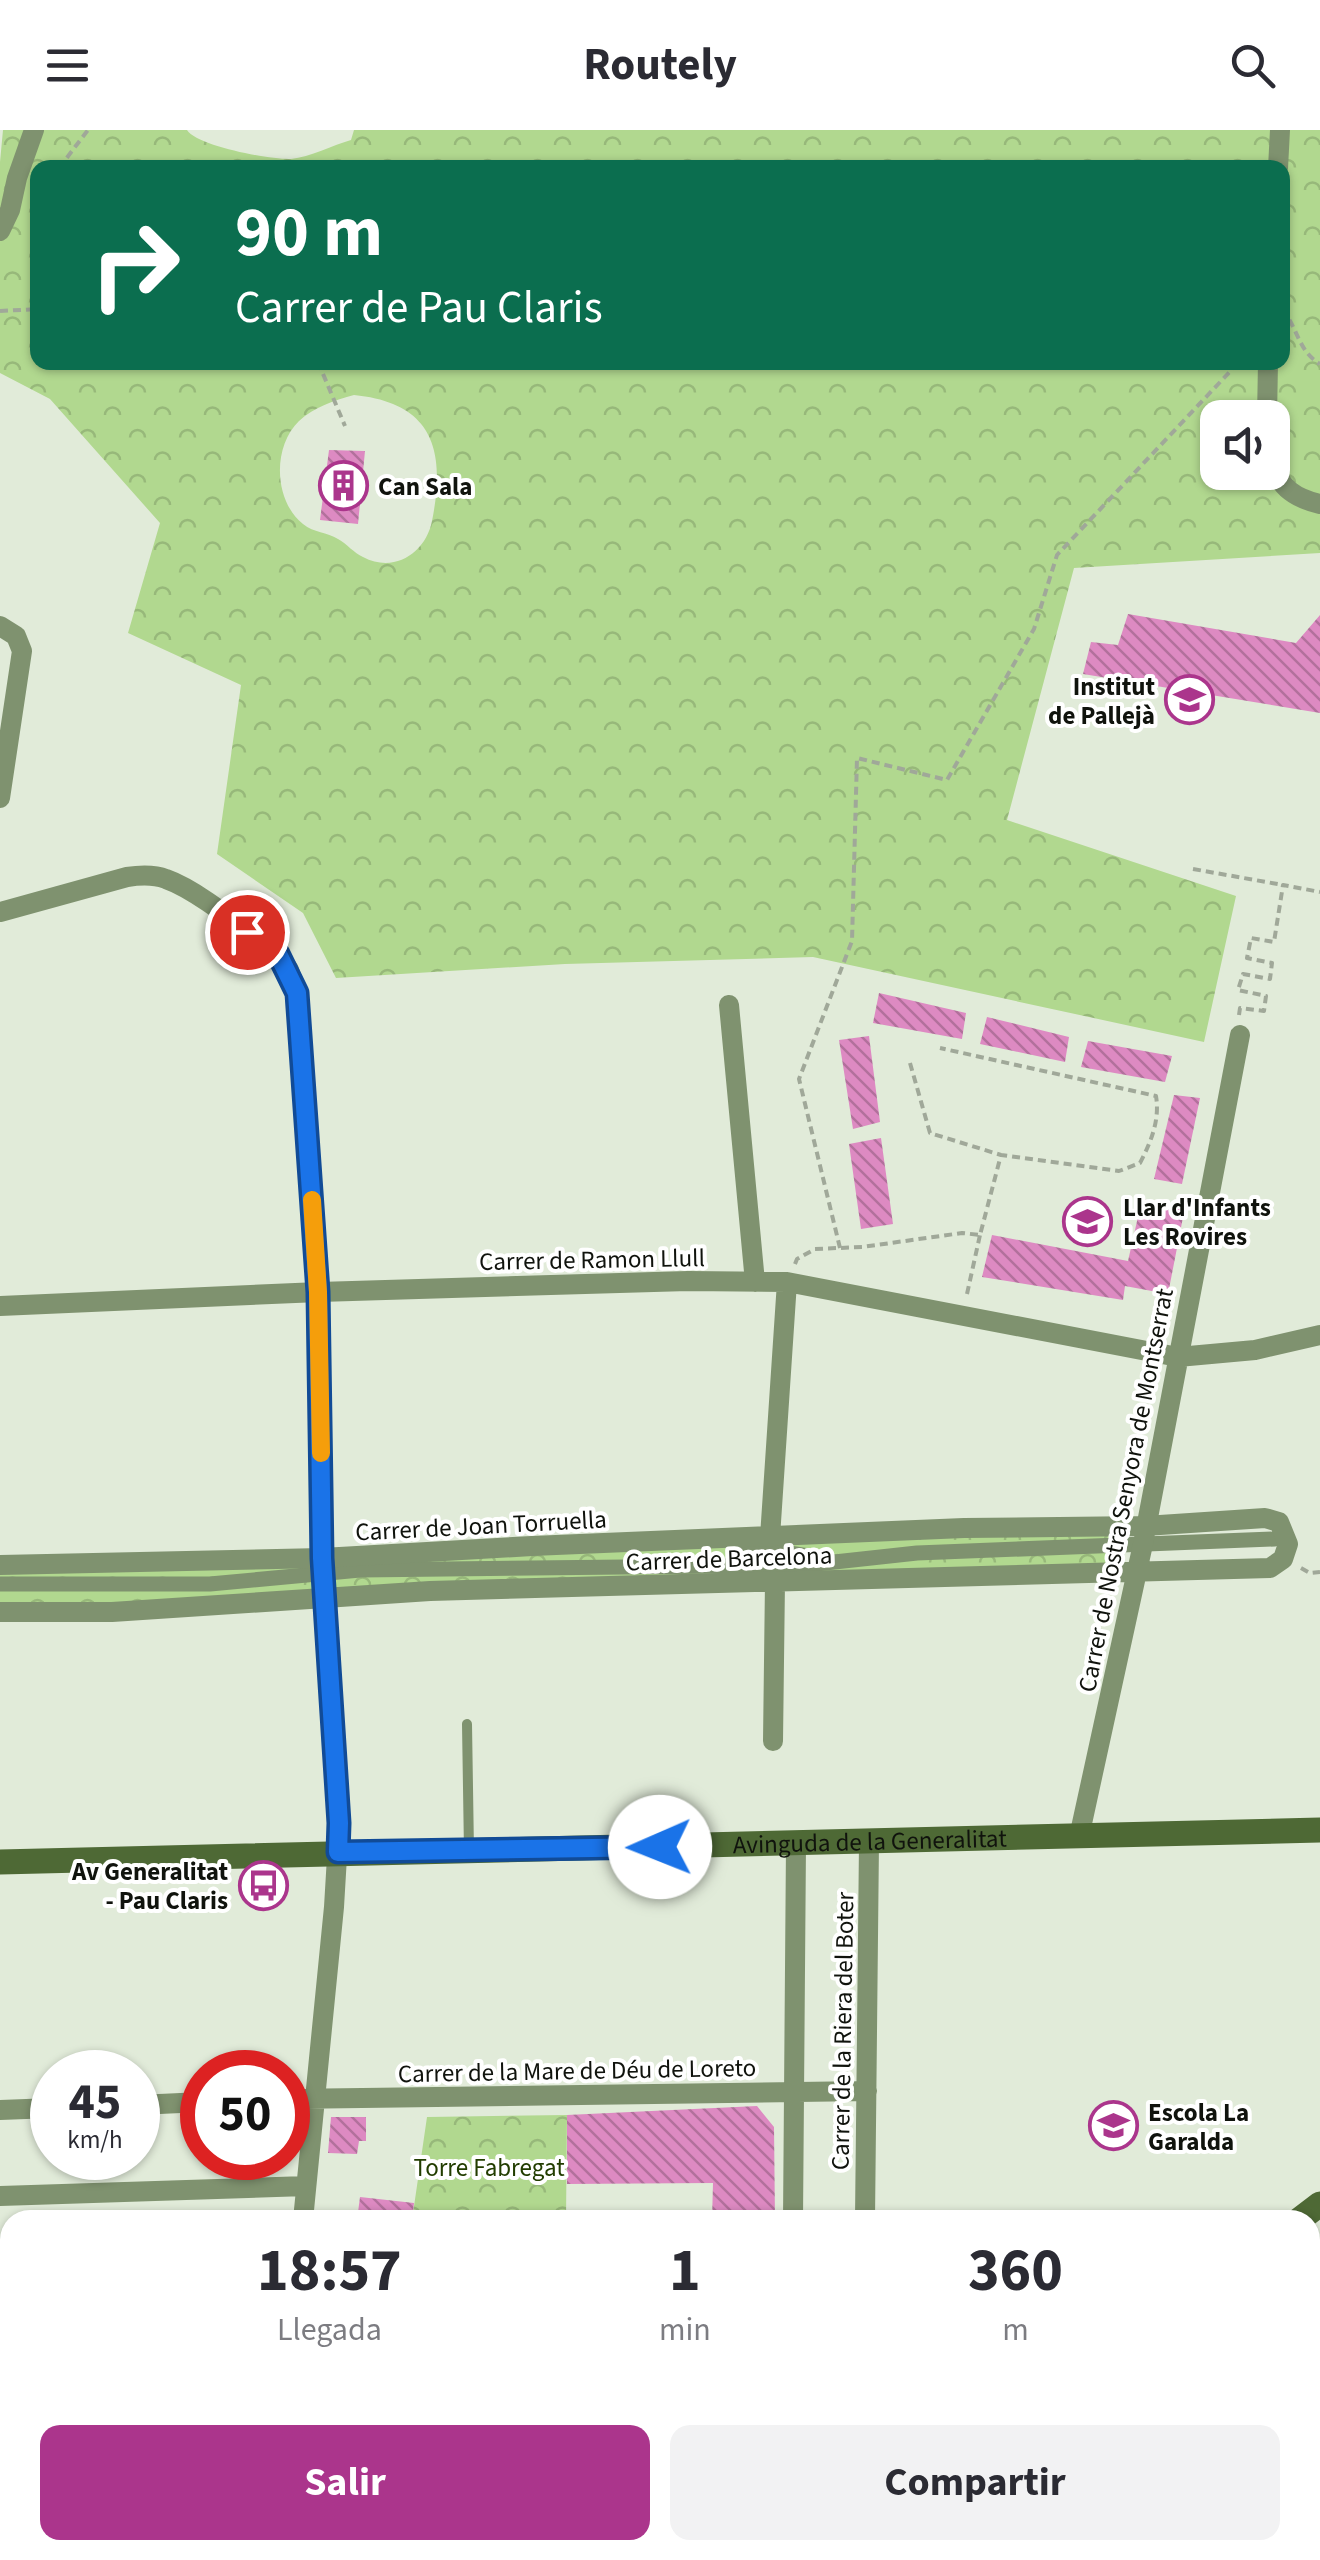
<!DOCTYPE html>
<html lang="es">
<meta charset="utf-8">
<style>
body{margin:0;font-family:"Source Sans 3",sans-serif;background:#f2f2f3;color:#2b2b33;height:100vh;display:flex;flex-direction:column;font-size:38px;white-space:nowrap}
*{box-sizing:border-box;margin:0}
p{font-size:32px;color:#7c7c81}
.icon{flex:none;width:55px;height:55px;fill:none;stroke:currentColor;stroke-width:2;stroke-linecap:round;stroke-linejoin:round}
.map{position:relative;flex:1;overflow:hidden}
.panel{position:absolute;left:0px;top:2080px;width:1320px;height:350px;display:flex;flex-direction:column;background:#fff;border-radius:30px 30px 0 0;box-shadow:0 2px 8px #0004}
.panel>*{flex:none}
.top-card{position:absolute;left:30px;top:30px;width:1260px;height:210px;border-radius:20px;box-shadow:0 2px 8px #0004;background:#0b6e4f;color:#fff;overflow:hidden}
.controls{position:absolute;left:1200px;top:270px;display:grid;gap:20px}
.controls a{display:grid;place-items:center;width:90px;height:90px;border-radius:20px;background:#fff;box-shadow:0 2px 8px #0004;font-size:50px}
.speed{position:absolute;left:30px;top:1920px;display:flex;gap:20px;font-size:50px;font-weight:700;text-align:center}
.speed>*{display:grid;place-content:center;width:130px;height:130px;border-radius:50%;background:#fff;box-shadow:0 2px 8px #0004;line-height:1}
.speed small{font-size:25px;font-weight:400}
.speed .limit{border:15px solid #d22;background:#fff;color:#111}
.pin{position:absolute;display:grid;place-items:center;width:85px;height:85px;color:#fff;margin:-42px;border:5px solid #fff;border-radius:50%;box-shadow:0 2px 10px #0007}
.me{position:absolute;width:110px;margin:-55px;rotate:269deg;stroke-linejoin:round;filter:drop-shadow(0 0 8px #0008)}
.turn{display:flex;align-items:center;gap:35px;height:210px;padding:0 40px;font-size:45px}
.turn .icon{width:130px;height:130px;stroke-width:2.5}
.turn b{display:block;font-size:70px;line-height:85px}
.eta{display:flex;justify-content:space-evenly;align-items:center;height:170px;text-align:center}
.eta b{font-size:60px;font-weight:700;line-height:70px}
.primary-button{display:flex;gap:20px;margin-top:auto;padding:20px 40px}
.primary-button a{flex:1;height:115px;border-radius:20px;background:#ab358c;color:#fff;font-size:40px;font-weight:700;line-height:115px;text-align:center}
.primary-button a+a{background:#f2f2f3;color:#2b2b33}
header{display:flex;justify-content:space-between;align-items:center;height:130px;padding:0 40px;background:#fff;font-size:45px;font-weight:700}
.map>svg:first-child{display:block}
</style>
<header><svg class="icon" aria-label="menu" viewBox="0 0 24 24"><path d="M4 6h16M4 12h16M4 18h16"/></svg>Routely<svg class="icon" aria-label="search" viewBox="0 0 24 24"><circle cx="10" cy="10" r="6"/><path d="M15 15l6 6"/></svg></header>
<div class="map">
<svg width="1320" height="2430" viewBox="0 0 1320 2430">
<defs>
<pattern id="forest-crowns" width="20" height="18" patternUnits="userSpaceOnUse" patternTransform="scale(2.5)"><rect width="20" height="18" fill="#b1d88f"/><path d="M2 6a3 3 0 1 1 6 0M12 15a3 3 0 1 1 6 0" fill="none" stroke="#97b87a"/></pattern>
<pattern id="building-back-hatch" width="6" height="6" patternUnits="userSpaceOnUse" patternTransform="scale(2.5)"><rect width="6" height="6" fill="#dd8ac2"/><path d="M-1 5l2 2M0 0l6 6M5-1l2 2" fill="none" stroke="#b2709c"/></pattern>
</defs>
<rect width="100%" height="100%" fill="#e1ebd9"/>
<!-- green -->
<path fill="#b1d88f" d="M354,2420H529L531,2430H353Z"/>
<!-- forest -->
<path fill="url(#forest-crowns)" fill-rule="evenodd" d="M3,0H187C197,16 271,30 291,29C310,27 333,15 351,10L354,0H1320V423L1074,438L1007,690L1236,766L1204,912L813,827L565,834L336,848L303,783L217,724L241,555L128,503L160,393L50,269L0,243V32ZM38,38H1282V232H38ZM354,265C434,273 446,321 432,391C426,422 395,444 363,427C354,423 347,414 338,409C327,402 314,403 303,394C274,371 272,317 299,291C314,277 335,270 354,265ZM1218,288H1272V342H1218Z
M1123,1396L1119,1441L0,1482V1435Z
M567,1985L566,2090H412L427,1987Z"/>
<!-- building -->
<path fill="url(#building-back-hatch)" d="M329,320L365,321L358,394L320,390Z
M1128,484L1296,513L1320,485V583L1083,544L1091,512L1118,515Z
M879,863L966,883L962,909L873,893Z
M987,887L1069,907L1065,932L980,914Z
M869,906L880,992L853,999L839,910Z
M1088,911L1172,926L1165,952L1081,937Z
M1174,965L1200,968L1182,1054L1154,1049Z
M881,1008L893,1094L861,1099L849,1014Z
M1142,1069L1185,1077L1168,1164L1125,1156L1123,1170L982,1147L992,1105L1128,1131Z
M757,1976L774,1997L775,2090H712L713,2053L567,2054V1985Z
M331,1987H366V2011H359L357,2024L328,2023Z
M360,2067L414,2073L412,2090H357Z
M1,2381H10V2420H253L252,2430H0Z
M287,2420H354L353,2430H286Z
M586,2420H735L713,2430H547Z"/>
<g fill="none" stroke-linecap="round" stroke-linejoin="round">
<!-- path -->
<path stroke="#a0a899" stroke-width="4" stroke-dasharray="8 5" stroke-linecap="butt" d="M59,38L88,0
M1282,179C1298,198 1298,221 1320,234
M0,181L38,179
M318,232L345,296
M1193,739L1283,755
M1239,885L1240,878L1264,881L1266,866L1238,860L1243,844L1270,849L1272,833L1247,828L1251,808L1274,812L1283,755L1320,762
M910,933L930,1003L1001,1025
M840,1118L799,949L852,811L857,628L947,650L1034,499L1057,425L1239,232
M795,1134L797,1129L815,1119L862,1117L962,1103L980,1105L1001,1025L1119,1041L1140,1033C1151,1012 1160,990 1156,966L940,918
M967,1164L980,1105
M1301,1438L1310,1443L1320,1442
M1310,2125L1320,2117
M1177,2420L1190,2430
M849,2430L864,2420
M1074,2430L1102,2420"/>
<!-- service -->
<path stroke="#7f926f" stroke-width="10" d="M467,1594L469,1721"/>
<!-- pedestrian -->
<path stroke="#7f926f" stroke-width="15" d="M737,1415L822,1428
M0,1454H210L360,1440L807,1435L917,1423L1275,1409"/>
<!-- minor -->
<path stroke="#7f926f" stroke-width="20" d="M1278,38L1280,0
M0,101L10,80L17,48L34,0
M1267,288L1268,232
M1272,335C1282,359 1295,368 1320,374
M0,496L16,506L22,521L0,668
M0,782L127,747C140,745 153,744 166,749C200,761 247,802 278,824L289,840L297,863L319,1162L322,1428L339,1693L334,1777L303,2090
M729,875L755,1152
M0,1176L319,1162L688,1151L787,1152L1178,1227L1255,1220L1320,1205
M770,1407L787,1152
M0,1435L322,1428L532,1416L964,1398L1145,1396L1265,1388L1279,1392L1288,1414L1283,1429L1270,1438L430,1461L112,1482H0
M773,1611L775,1451
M1079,1707L1143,1414L1240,905
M288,1969L867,1961
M138,1975L202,1972
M0,1980L52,1978
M0,2066L306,2056
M793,2090L796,1714
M865,2090L869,1712
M0,2221H10
M0,2367H10
M271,2430L272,2420"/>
<!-- secondary -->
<g stroke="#4e6935" stroke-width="25">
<path id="s1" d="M0,1732L1320,1700"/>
<path d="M1299,2090L1320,2074"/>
<path d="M796,2430L812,2420"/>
</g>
</g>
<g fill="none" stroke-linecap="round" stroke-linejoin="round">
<defs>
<path id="route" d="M247,802L278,824L297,863L318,1162L322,1428L339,1693L338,1722L660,1717"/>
</defs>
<!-- route casing -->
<use href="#route" stroke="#114b97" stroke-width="25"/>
<!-- route -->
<use href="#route" stroke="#1a73e8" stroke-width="18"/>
<!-- slow -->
<path stroke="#f59e0b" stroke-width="18" d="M312,1070L318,1162L321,1323"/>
</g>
<!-- icons -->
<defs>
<symbol id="building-ring" viewBox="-11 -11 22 22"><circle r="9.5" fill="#fff" stroke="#ab358c" stroke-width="1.5"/><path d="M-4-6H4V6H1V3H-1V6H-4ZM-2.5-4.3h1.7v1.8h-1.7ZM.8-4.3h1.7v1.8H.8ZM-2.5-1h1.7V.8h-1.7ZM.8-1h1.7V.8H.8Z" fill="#ab358c"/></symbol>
<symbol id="school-ring" viewBox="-11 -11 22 22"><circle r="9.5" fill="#fff" stroke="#ab358c" stroke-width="1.5"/><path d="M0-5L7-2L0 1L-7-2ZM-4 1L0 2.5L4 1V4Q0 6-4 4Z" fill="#ab358c"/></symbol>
<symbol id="bus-ring" viewBox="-11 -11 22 22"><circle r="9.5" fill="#fff" stroke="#ab358c" stroke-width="1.5"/><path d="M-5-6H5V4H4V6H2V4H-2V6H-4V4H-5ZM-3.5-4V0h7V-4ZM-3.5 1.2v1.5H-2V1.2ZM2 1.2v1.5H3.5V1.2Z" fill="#ab358c"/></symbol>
</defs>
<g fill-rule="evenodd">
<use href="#building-ring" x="316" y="328" width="55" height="55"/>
<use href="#school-ring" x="1162" y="542" width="55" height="55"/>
<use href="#school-ring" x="1060" y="1064" width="55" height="55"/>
<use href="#bus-ring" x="236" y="1728" width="55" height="55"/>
<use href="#school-ring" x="1086" y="1968" width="55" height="55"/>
</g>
<g text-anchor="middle" stroke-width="8" stroke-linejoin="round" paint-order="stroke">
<!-- poi labels -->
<g font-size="25" font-weight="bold" fill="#10130d" stroke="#fff" text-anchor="start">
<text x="378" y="365">Can Sala</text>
<text x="1155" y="565" text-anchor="end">Institut<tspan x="1155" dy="29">de Pallejà</tspan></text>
<text x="1123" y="1086">Llar d'Infants<tspan x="1123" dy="29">Les Rovires</tspan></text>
<text x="228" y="1750" text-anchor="end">Av Generalitat<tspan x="228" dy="29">- Pau Claris</tspan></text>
<text x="1148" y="1991">Escola La<tspan x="1148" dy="29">Garalda</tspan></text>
</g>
<!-- street labels -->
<g font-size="25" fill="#10130d" stroke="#fff">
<text transform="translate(592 1129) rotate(-1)" y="9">Carrer de Ramon Llull</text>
<text transform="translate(1125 1360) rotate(-79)" y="9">Carrer de Nostra Senyora de Montserrat</text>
<text transform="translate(481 1395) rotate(-3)" y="9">Carrer de Joan Torruella</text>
<text transform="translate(729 1428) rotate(-2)" y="9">Carrer de Barcelona</text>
<text dy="9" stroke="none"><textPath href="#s1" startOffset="870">Avinguda de la Generalitat</textPath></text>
<text transform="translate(842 1901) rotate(-89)" y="9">Carrer de la Riera del Boter</text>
<text transform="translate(577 1940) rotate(-1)" y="9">Carrer de la Mare de Déu de Loreto</text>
</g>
<!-- park labels -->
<g font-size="25" fill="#223d00" stroke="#fff">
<text x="489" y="2046">Torre Fabregat</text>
</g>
</g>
</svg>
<div class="controls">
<a><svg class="icon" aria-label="sound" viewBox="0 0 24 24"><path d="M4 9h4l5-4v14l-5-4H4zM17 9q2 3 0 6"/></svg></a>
</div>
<div class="speed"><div>45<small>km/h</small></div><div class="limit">50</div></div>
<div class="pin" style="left:247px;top:802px;background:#d93025"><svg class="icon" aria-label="arrive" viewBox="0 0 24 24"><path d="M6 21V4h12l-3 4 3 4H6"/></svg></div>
<svg class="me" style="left:660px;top:1717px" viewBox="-20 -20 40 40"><circle r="19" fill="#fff"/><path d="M0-13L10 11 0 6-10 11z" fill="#1a73e8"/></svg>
<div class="top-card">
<div class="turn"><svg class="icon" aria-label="right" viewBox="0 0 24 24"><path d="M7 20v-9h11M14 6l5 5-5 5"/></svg><div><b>90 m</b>Carrer de Pau Claris</div></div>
</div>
<section class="panel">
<div class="eta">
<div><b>18:57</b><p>Llegada</p></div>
<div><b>1</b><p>min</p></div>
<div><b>360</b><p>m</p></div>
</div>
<div class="primary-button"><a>Salir</a><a>Compartir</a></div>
</section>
</div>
